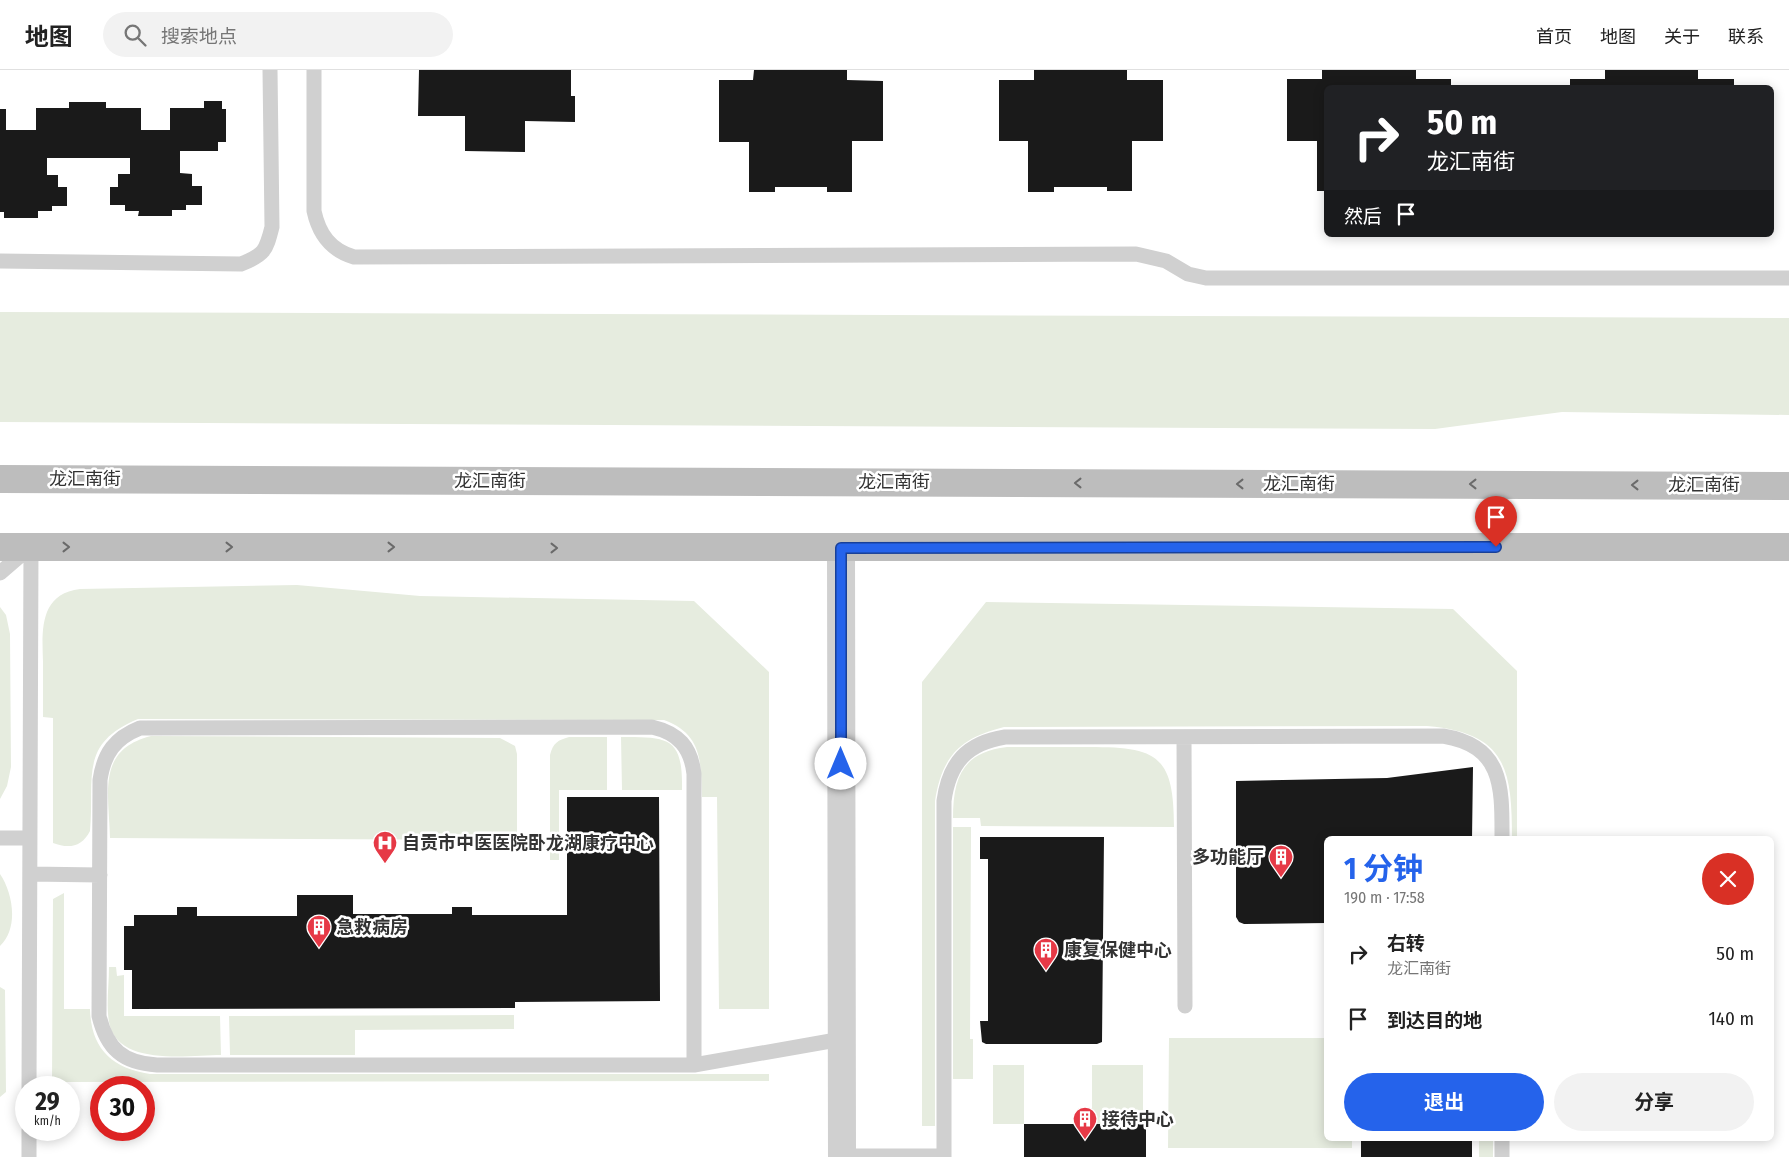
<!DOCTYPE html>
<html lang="zh">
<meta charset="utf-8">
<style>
body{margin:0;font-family:"Fira Sans Condensed","Noto Sans SC",sans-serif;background:#f2f2f2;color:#222;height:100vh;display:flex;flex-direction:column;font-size:19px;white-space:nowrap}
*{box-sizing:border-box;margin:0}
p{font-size:16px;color:#767676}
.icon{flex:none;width:28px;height:28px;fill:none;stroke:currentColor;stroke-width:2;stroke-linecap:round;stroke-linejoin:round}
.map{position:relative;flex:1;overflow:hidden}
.sheet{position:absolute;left:1324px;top:766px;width:450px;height:305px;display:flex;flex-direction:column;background:#fff;border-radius:8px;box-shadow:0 2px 12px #0003}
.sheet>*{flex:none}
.hud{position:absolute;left:1324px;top:15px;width:450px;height:152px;border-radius:8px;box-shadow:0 2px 12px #0003;background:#202124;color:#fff;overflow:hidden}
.speed{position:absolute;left:15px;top:1006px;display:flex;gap:10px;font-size:25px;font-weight:700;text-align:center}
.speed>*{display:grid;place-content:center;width:65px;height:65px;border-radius:50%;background:#fff;box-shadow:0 2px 12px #0003;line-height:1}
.speed small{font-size:12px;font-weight:400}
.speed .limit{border:8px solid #d22;background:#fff;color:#111}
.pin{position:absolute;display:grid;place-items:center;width:42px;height:42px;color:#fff;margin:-51px -21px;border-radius:50% 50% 50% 0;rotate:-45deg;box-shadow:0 0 5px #0007}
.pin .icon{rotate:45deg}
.me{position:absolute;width:55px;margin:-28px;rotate:0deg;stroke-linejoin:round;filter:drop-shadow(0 0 4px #0008)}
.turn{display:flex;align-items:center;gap:18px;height:105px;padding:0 20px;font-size:22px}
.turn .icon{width:65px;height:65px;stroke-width:2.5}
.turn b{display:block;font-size:35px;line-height:42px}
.then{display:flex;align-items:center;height:48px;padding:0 20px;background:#0003;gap:10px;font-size:19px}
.round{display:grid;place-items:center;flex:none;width:52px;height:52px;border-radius:26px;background:#f2f2f2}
.head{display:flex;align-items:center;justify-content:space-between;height:85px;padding:0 20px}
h1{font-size:30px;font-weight:700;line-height:38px;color:#2563eb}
.button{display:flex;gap:10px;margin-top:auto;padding:10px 20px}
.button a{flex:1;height:58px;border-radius:30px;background:#2563eb;color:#fff;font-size:20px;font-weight:700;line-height:58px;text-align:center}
.button a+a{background:#f2f2f2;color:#222}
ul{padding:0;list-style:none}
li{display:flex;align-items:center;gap:15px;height:65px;padding:0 20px}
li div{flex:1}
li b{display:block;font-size:19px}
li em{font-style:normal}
header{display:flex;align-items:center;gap:30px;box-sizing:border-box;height:70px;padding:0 25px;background:#fff;border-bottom:1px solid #e0e0e0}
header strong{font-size:24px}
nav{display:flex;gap:28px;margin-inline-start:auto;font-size:18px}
.search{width:350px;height:45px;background:#f2f2f2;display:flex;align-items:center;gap:12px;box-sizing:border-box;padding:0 18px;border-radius:28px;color:#767676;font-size:19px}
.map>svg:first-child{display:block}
</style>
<header>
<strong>地图</strong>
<div class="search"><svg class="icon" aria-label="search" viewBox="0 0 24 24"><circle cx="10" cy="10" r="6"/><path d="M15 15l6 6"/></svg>搜索地点</div>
<nav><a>首页</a><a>地图</a><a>关于</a><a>联系</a></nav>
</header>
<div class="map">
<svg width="1789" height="1087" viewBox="0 0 1789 1087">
<rect width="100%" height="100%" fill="#fff"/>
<!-- green -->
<path fill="#e6ecdf" d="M0,242L1789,248V345L1562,342L1435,359L0,352Z
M297,515L420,526L694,531L769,602V939H719L717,727H702C701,691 702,664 664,650L138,649C78,674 95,708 90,761C82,777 69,779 53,773V648L43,647C43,629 43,611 43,592C42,561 39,524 80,519Z
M986,532L1453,539L1517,601V769H1512C1512,698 1506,663 1427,656L1004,657C960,668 942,686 935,731V1056H922V612Z
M0,537L6,545L10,564L11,697L7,716L0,729Z
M151,666L500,668L515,676L517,684V770L110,768C109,723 96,680 151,666Z
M569,667H607V720H559V790H550V685C553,673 558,670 569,667Z
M621,667C669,667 683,667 682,720H622Z
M1007,677C1035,677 1062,677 1089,677C1157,677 1174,685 1174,757L981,756L980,748H953C953,707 963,682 1007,677Z
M953,757H971L970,969H973V1009H953Z
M0,804C13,823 19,858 0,876Z
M64,823V939H90C91,978 111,998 150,1004H769V1011L52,1012L53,829Z
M109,897H116L117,906L124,905V946H220L221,985C188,985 117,997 109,952C106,935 109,915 109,897Z
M0,917L5,920L6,1022L0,1027Z
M514,945V959L355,960V985H230L229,946Z
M1169,968H1326V1069H1352V1078H1168Z
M993,995H1024V1054H993Z
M1092,995H1143V1054H1092Z
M1479,1069H1493V1087H1479Z"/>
<!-- building -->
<path fill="#1a1a1a" d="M419,0H571V26H575V52L525,51V82L465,81V46H418Z
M754,0H847V10L883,11V71H852V122H827V117H775V122H749V72H719V10H753Z
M1034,0H1127V10H1163V71H1132V121H1107V117H1054V122H1028V71H999V10H1034Z
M1322,0H1416V9H1451V18H1326V121H1317V71H1287V9H1322Z
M1605,0H1698V9H1734V18H1570V9H1605Z
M204,31H222V39H226V72H218V81H180V103L192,104V116H202V135H186V140H172V146H138L139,141H125V135H110V117H118V104H130V88H47V105H58V117H67V136H52V141H38V148H4V142H0V39H6V60H36V38H69V32H106V38H141V60H170V38H204Z
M1473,697L1472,769H1326V853L1244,854L1239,852L1236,847V711L1387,708Z
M567,727H659L660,931L515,932V938L132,939V900H124V856H134V845H177V837H197V846H297V825H353V844H452V837H472V845H567Z
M980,767H1104L1102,972L1097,974H986L982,972L980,951H988V789H980Z
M1024,1054H1146V1087H1024Z
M1361,1069H1472V1087H1361Z"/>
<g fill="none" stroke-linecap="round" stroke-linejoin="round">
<!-- service -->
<path stroke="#d0d0d0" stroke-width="15" d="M314,0V141C319,164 330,180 354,187L1136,184L1166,191L1188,204L1206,208H1789
M0,191L241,194C264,185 266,181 272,157L270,0
M0,503L29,478
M1184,667L1185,936
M0,768H30
M30,804L100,805
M694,995V704C691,677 678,663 652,657L140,658C115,668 104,683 100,710L99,946C107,979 123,993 157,995H694L842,969
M29,1018L31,477
M842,1086H944
M29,1087V1060
M944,1087V731C949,693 967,673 1005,667L1443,666C1504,676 1502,718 1502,769
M1502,1087V1069"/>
<!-- minor -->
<path stroke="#d0d0d0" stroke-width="28" d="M841,478L842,1087"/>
<!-- secondary -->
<path stroke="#bdbdbd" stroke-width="28" d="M0,409L1789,416
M0,477H1789"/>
</g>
<!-- one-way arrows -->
<defs><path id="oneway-chevron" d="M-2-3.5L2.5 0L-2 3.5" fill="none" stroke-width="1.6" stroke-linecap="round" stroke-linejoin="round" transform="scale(1.25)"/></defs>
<g stroke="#6a6a6a">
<use href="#oneway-chevron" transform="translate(1078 413) rotate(-180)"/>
<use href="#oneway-chevron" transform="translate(1240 414) rotate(-180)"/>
<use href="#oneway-chevron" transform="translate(1473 414) rotate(-180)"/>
<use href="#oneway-chevron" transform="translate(1635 415) rotate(-180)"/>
<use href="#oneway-chevron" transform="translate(66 477)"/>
<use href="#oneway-chevron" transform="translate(229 477)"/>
<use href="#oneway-chevron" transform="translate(391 477)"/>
<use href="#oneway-chevron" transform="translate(554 478)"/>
</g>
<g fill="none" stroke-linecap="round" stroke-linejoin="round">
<defs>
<path id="route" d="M841,694V478L1496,477"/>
</defs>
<!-- route casing -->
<use href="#route" stroke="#184099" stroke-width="12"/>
<!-- route -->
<use href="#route" stroke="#2563eb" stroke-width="9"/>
</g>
<!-- icons -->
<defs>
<symbol id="hospital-pin" viewBox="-11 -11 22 30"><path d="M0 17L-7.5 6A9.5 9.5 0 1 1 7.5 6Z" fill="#e63946" stroke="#fff"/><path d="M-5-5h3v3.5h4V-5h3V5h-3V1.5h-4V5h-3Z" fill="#fff"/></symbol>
<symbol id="building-pin" viewBox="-11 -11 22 30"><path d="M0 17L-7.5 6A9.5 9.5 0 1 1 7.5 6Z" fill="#e63946" stroke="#fff"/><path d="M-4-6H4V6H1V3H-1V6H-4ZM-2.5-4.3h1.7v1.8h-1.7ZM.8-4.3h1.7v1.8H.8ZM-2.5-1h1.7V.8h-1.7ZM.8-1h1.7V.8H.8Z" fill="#fff"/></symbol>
</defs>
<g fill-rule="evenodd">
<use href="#hospital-pin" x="371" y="759" width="28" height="38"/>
<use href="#building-pin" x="1267" y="773" width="28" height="38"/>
<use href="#building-pin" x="305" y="843" width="28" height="38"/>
<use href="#building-pin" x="1032" y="866" width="28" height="38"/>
<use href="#building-pin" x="1071" y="1035" width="28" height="38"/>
</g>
<g text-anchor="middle" stroke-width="5" stroke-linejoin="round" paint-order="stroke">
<!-- street labels -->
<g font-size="18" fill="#333" stroke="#fff">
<text x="85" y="415">龙汇南街</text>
<text x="490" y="417">龙汇南街</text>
<text x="894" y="418">龙汇南街</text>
<text x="1299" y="420">龙汇南街</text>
<text x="1704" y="421">龙汇南街</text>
</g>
<!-- poi labels -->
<g font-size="18" font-weight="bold" fill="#333" stroke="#fff" text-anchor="start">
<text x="402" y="779">自贡市中医医院卧龙湖康疗中心</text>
<text x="1264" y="793" text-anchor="end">多功能厅</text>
<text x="336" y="863">急救病房</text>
<text x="1064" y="886">康复保健中心</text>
<text x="1102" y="1055">接待中心</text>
</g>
</g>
</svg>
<div class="speed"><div>29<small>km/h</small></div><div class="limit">30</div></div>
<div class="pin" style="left:1496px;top:477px;background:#d93025"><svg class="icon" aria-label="arrive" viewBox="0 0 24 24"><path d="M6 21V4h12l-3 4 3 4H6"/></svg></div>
<svg class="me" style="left:841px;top:694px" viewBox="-20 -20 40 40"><circle r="19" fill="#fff"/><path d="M0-13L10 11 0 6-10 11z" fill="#2563eb"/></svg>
<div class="hud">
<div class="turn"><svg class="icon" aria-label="right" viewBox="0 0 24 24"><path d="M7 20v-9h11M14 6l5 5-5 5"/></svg><div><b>50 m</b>龙汇南街</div></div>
<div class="then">然后<svg class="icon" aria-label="arrive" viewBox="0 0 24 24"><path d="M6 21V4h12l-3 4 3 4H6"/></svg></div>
</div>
<section class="sheet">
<div class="head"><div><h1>1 分钟</h1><p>190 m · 17:58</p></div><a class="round" style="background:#d93025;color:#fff"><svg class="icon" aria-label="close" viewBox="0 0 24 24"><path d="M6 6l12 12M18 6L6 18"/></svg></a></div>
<ul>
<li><svg class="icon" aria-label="right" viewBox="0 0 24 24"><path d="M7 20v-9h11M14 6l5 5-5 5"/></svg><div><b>右转</b><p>龙汇南街</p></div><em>50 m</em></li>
<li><svg class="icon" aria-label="arrive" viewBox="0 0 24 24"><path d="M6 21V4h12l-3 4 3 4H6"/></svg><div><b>到达目的地</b></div><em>140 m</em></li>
</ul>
<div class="button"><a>退出</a><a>分享</a></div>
</section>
</div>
